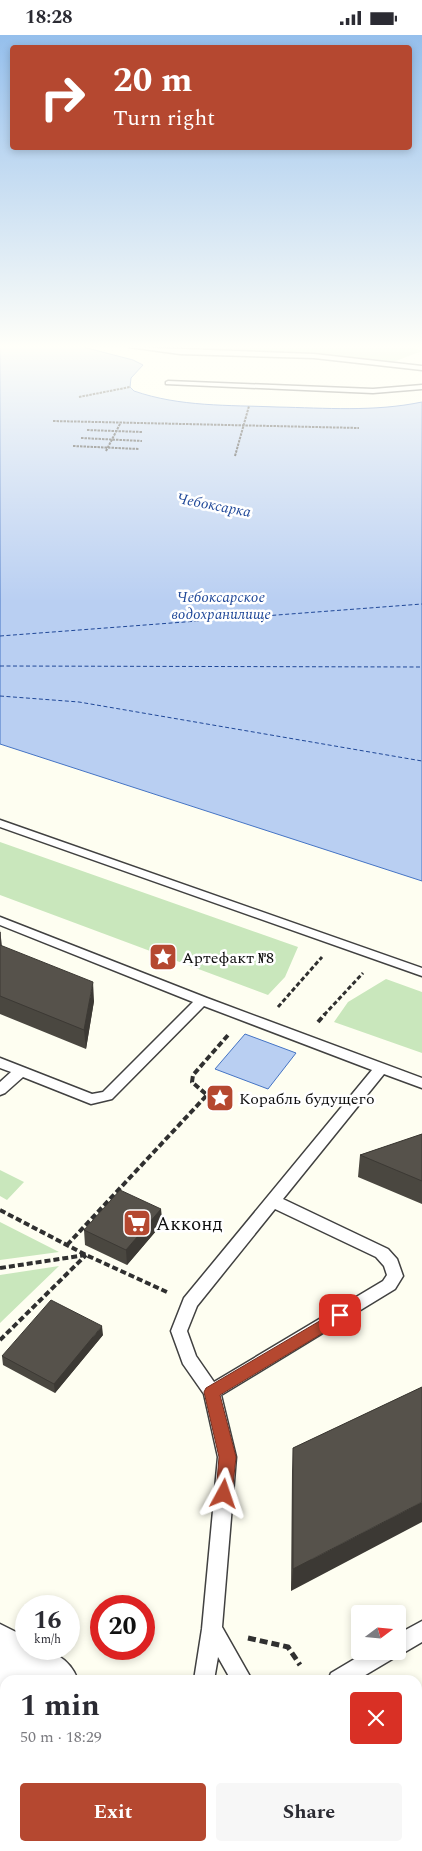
<!DOCTYPE html>
<meta charset="utf-8">
<style>
body{margin:0;font-family:Spectral,serif;background:#f7f7f7;color:#2b2b33;height:100vh;display:flex;flex-direction:column;font-size:19px;white-space:nowrap}
*{box-sizing:border-box;margin:0}
p{font-size:16px;color:#7c7c81}
.icon{flex:none;width:28px;height:28px;fill:none;stroke:currentColor;stroke-width:2;stroke-linecap:round;stroke-linejoin:round}
.map{position:relative;flex:1;overflow:hidden}
.drawer{position:absolute;left:0px;top:1640px;width:422px;height:176px;display:flex;flex-direction:column;background:#fff;border-radius:15px 15px 0 0;box-shadow:0 2px 8px #0003}
.drawer>*{flex:none}
.top-card{position:absolute;left:10px;top:10px;width:402px;height:105px;border-radius:5px;box-shadow:0 2px 8px #0003;background:#b54830;color:#fff;overflow:hidden}
.needle{width:32px;rotate:74deg}
.fabs{position:absolute;left:351px;top:1570px;display:grid;gap:10px}
.fabs a{display:grid;place-items:center;width:55px;height:55px;border-radius:5px;background:#fff;box-shadow:0 2px 8px #0003;font-size:25px}
.speed{position:absolute;left:15px;top:1560px;display:flex;gap:10px;font-size:25px;font-weight:700;text-align:center}
.speed>*{display:grid;place-content:center;width:65px;height:65px;border-radius:50%;background:#fff;box-shadow:0 2px 8px #0003;line-height:1}
.speed small{font-size:12px;font-weight:400}
.speed .limit{border:8px solid #d22;background:#fff;color:#111}
.pin{position:absolute;display:grid;place-items:center;width:42px;height:42px;color:#fff;margin:-21px;border-radius:10px;box-shadow:0 2px 8px #0006}
.me{position:absolute;width:55px;margin:-28px;rotate:5deg;stroke-linejoin:round;filter:drop-shadow(0 0 4px #0008)}
.turn{display:flex;align-items:center;gap:18px;height:105px;padding:0 20px;font-size:22px}
.turn .icon{width:65px;height:65px;stroke-width:2.5}
.turn b{display:block;font-size:35px;line-height:42px}
.round{display:grid;place-items:center;flex:none;width:52px;height:52px;border-radius:5px;background:#f7f7f7}
.summary{display:flex;align-items:center;justify-content:space-between;height:85px;padding:0 20px}
h1{font-size:30px;font-weight:700;line-height:38px}
.primary-button{display:flex;gap:10px;margin-top:auto;padding:10px 20px}
.primary-button a{flex:1;height:58px;border-radius:5px;background:#b54830;color:#fff;font-size:20px;font-weight:700;line-height:58px;text-align:center}
.primary-button a+a{background:#f7f7f7;color:#2b2b33}
.status{display:flex;justify-content:space-between;align-items:center;height:35px;padding:0 25px;background:#fff;direction:ltr}
.status svg{height:14px;fill:currentColor}
.map>svg:first-child{display:block}
</style>
<div class="status"><b>18:28</b><svg viewBox="0 0 49 12"><path d="M0 12V9h3v3zM5 12V6h3v6zM10 12V3h3v9zM15 12V0h3v12zM26 1h20v11H26zM47 4h2v5h-2z"/></svg></div>
<div class="map">
<svg width="422" height="1816" viewBox="0 0 422 1816">
<rect width="100%" height="100%" fill="#fefef1"/>
<!-- green -->
<path fill="#c9e7bc" d="M147,312H412L422,316L393,327L305,319Z
M0,807L298,912L285,942L268,960L0,860Z
M386,944L422,957V1018L334,987L348,967Z
M0,1135L24,1147L7,1165L0,1161Z
M0,1187L59,1217L0,1225Z
M59,1231L0,1288V1240Z"/>
<!-- water -->
<path fill="#b9cff2" stroke="#4574c4" d="M0,312H83L133,325L143,330L131,343L130,352L134,356C180,372 229,370 277,372C326,373 374,377 422,367V846L0,709Z
M245,999L296,1018L268,1054L215,1034Z"/>
<g fill="none" stroke-linecap="round" stroke-linejoin="round">
<!-- ferry -->
<path stroke="#204898" stroke-width="1" stroke-dasharray="4 2.5" stroke-linecap="butt" d="M0,601L422,569
M0,631L422,632
M0,661L79,667L422,726"/>
<defs>
<path id="service" d="M129,312L314,319L422,331V335L314,323L180,319Z
M168,346L373,354L422,350V354L373,358L166,349V347Z
M0,785L422,933V941L0,792Z
M0,882L207,963L422,1043V1053L384,1039L283,1164L388,1214L397,1224L403,1241L395,1254L221,1360L236,1422L222,1592L252,1645H231L218,1622L214,1645H194L202,1594L218,1422L204,1359L183,1329L171,1296L184,1263L372,1035L204,971L112,1064L91,1069L23,1042L5,1058L0,1060V1047L11,1037L0,1033V1023L92,1059L103,1057L193,967L0,890ZM275,1174L376,1222L384,1231L387,1240L383,1246L214,1347L196,1321L187,1296L197,1271Z
M422,1586V1607L405,1617L396,1619L394,1623L357,1645H328L331,1638L368,1616H398V1599Z
M422,1734V1757L418,1759V1736Z"/>
<path id="minor" d="M0,1589L26,1602V1614C51,1614 69,1622 78,1645H5V1661L0,1659Z
M87,1811H131L132,1816H88Z
M294,1811H338V1816H294Z"/>
</defs>
<!-- service casing -->
<use href="#service" stroke="#414141" stroke-width="3"/>
<!-- minor casing -->
<use href="#minor" stroke="#414141" stroke-width="3"/>
<!-- path-far3 -->
<path stroke="#303030" stroke-width="2" stroke-dasharray="2.5 1" stroke-linecap="butt" d="M79,362L130,352
M53,386L359,393
M87,395L142,397
M81,403L142,406
M73,411L139,414
M106,416L121,387
M235,421L249,371"/>
<!-- path-far2 -->
<path stroke="#303030" stroke-width="3" stroke-dasharray="4.5 2.5" stroke-linecap="butt" d="M278,972L322,922
M324,980L363,938"/>
<!-- path-far1 -->
<path stroke="#303030" stroke-width="4" stroke-dasharray="6 3" stroke-linecap="butt" d="M318,987L325,979
M0,1175L86,1220L169,1258
M67,1210L207,1060L192,1047L193,1040L229,999
M0,1233L86,1220
M0,1305L86,1220"/>
<!-- path -->
<path stroke="#303030" stroke-width="5" stroke-dasharray="8 4" stroke-linecap="butt" d="M248,1603L288,1612L300,1630"/>
<!-- service -->
<use href="#service" fill="#fff" fill-rule="evenodd"/>
<!-- minor -->
<use href="#minor" fill="#fff" fill-rule="evenodd"/>
</g>
<!-- wall -->
<path fill="#4a4740" d="M0,895L2,911L94,966L86,1014L0,979Z
M422,1099V1169L358,1142L360,1120Z
M161,1174L162,1189L127,1230L85,1210L84,1195Z
M103,1300L55,1358L3,1330L2,1321Z
M422,1352L291,1556L292,1436L293,1413Z"/>
<!-- shaded-wall -->
<path fill="#3c3934" d="M93,947L94,966L86,1014L84,995Z
M161,1174L162,1189L127,1230L126,1215Z
M102,1291L103,1300L55,1358L54,1349Z
M422,1467V1487L291,1556L293,1534Z"/>
<!-- building -->
<path fill="#56524b" stroke="#3c3934" d="M0,897V910L93,947L84,995L0,961Z
M422,1099V1146L360,1120Z
M120,1155L161,1174L126,1215L84,1195Z
M51,1265L102,1291L54,1349L2,1321Z
M422,1352V1467L293,1534V1413Z"/>
<!-- sky -->
<linearGradient id="sky" x2="0" y2="1"><stop stop-color="#95bfec"/><stop offset="0.55" stop-color="#fffff9"/><stop offset="1" stop-color="#fffff9" stop-opacity="0"/></linearGradient>
<rect width="422" height="567" fill="url(#sky)"/>
<!-- route -->
<path fill="#b54830" stroke="#762f1f" d="M340,1274L346,1275L348,1280L346,1284L220,1360L236,1422L232,1459L230,1465L224,1467L218,1465L216,1459L219,1422L204,1357L206,1353Z"/>
<!-- icons -->
<defs>
<symbol id="sight-square" viewBox="-11 -11 22 22"><rect x="-9" y="-9" width="18" height="18" rx="4" fill="#b54830" stroke="#fff"/><path d="M0-6L1.8-2.2L6-1.7L2.9 1.2L3.7 5.4L0 3.3L-3.7 5.4L-2.9 1.2L-6-1.7L-1.8-2.2Z" fill="#fff"/></symbol>
<symbol id="supermarket-square" viewBox="-11 -11 22 22"><rect x="-9" y="-9" width="18" height="18" rx="4" fill="#b54830" stroke="#fff"/><path d="M-6-5.5h2.5l.6 2H6L4.5 2H-2.5L-4.4-4H-6ZM-1.5 3.2a1.3 1.3 0 1 0 .1 0ZM3 3.2a1.3 1.3 0 1 0 .1 0Z" fill="#fff"/></symbol>
</defs>
<g fill-rule="evenodd">
<use href="#sight-square" x="147" y="906" width="32" height="32"/>
<use href="#sight-square" x="204" y="1047" width="32" height="32"/>
<use href="#supermarket-square" x="121" y="1172" width="32" height="32"/>
</g>
<g text-anchor="middle" stroke-width="5" stroke-linejoin="round" paint-order="stroke">
<!-- far-water labels -->
<g font-size="15" font-style="italic" fill="#204898" stroke="#fff">
<text transform="translate(214 470) rotate(11)" y="5">Чебоксарка</text>
<text x="221" y="567">Чебоксарское<tspan x="221" dy="17">водохранилище</tspan></text>
</g>
<!-- poi labels -->
<g font-size="16" fill="#0e0e0e" stroke="#fff" text-anchor="start">
<text x="182" y="928">Артефакт №8</text>
<text x="239" y="1069">Корабль будущего</text>
</g>
<!-- near-poi labels -->
<g font-size="19" fill="#0e0e0e" stroke="#fff" text-anchor="start">
<text x="156" y="1195">Акконд</text>
</g>
</g>
</svg>
<div class="fabs">
<a><svg class="needle" viewBox="-14 -14 28 28"><path d="M0-13l5 13h-10z" fill="#e53935"/><path d="M0 13l5-13h-10z" fill="#7c7c81"/></svg></a>
</div>
<div class="speed"><div>16<small>km/h</small></div><div class="limit">20</div></div>
<div class="pin" style="left:340px;top:1280px;background:#d93025"><svg class="icon" aria-label="arrive" viewBox="0 0 24 24"><path d="M6 21V4h12l-3 4 3 4H6"/></svg></div>
<svg class="me" style="left:224px;top:1459px" viewBox="-20 -20 40 40"><path d="M0-17L14 15 0 8-14 15z" fill="#b54830" stroke="#fff" stroke-width="4"/></svg>
<div class="top-card">
<div class="turn"><svg class="icon" aria-label="right" viewBox="0 0 24 24"><path d="M7 20v-9h11M14 6l5 5-5 5"/></svg><div><b>20 m</b>Turn right</div></div>
</div>
<section class="drawer">
<div class="summary"><div><h1>1 min</h1><p>50 m · 18:29</p></div><a class="round" style="background:#d93025;color:#fff"><svg class="icon" aria-label="close" viewBox="0 0 24 24"><path d="M6 6l12 12M18 6L6 18"/></svg></a></div>
<div class="primary-button"><a>Exit</a><a>Share</a></div>
</section>
</div>
